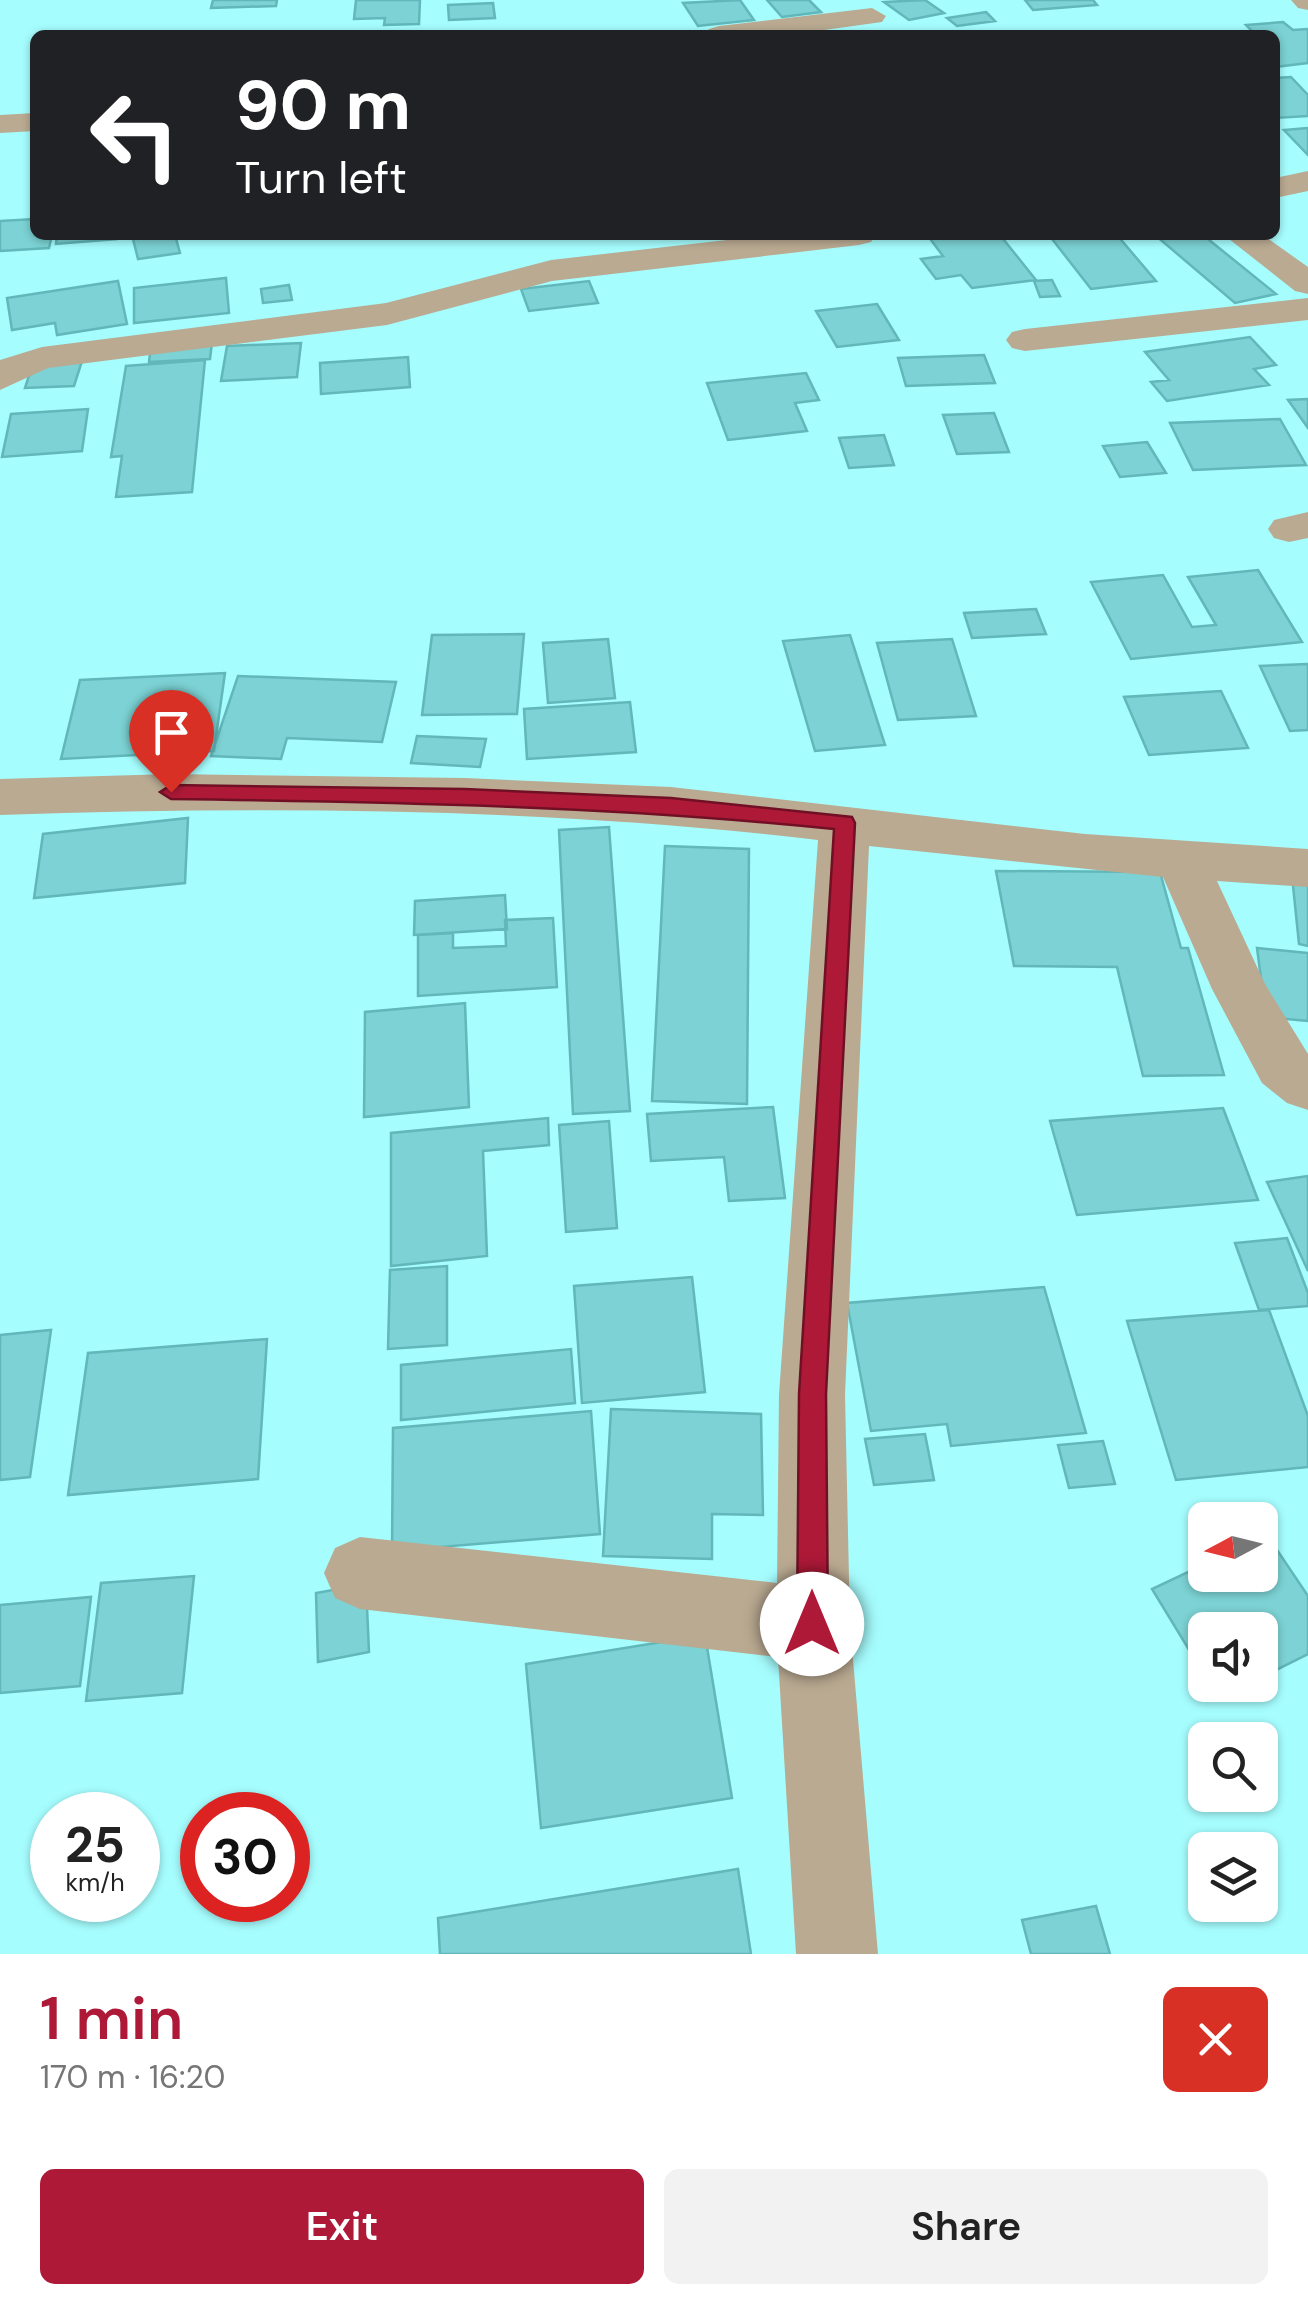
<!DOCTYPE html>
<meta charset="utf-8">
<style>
body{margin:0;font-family:"DM Sans",sans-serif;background:#f2f2f2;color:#222;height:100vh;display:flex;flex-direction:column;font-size:38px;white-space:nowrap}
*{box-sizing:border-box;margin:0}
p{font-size:32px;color:#767676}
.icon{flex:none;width:55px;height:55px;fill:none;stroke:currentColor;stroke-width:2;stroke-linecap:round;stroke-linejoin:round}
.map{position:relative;height:1954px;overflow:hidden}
.panel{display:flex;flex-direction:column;background:#fff;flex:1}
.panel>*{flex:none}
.top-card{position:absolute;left:30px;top:30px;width:1250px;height:210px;border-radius:15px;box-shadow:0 2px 8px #0004;background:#202124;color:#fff;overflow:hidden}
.needle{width:65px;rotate:263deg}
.controls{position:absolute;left:1188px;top:1502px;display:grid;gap:20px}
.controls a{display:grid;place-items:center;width:90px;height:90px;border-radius:15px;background:#fff;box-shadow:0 2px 8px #0004;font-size:50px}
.speed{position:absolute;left:30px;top:1792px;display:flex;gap:20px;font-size:50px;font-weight:700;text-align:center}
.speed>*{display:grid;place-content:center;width:130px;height:130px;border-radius:50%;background:#fff;box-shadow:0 2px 8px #0004;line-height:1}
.speed small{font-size:25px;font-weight:400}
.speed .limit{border:15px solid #d22;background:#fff;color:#111}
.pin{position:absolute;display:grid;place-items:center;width:85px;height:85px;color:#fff;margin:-102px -42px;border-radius:50% 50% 50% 0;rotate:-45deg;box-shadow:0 0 10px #0007}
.pin .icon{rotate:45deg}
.me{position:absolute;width:110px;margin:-55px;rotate:0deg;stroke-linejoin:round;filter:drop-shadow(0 0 8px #0008)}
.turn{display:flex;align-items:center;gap:35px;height:210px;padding:0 40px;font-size:45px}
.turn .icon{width:130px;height:130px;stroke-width:2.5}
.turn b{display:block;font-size:70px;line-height:85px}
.round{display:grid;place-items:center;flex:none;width:105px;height:105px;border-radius:15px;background:#f2f2f2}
.head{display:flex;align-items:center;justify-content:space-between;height:170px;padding:0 40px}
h1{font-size:60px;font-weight:600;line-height:75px;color:#ae1938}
.cta{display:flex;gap:20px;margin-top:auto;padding:20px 40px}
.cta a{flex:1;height:115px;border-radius:15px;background:#ae1938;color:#fff;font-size:40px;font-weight:600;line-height:115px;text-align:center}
.cta a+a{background:#f2f2f2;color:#222}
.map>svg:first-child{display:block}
</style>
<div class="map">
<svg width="1308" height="1954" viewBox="0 0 1308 1954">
<rect width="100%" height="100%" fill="#a6fdfe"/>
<!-- building -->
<path fill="#7cd2d4" stroke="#61b7b9" stroke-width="2.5" d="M213,0H277L276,6L211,8Z
M356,0H420L419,24L384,25L385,18L354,19Z
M740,0L754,20L698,26L683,3Z
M767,0H809L821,12L782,17Z
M925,0L944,13L909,20L884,2Z
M1025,0H1093L1097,5L1033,10Z
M493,3L495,18L449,20L448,5Z
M986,12L995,21L957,26L947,18Z
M1283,22L1293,30L1308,29V63L1275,67V35H1210L1252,31L1246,25Z
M1291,77L1308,95V116L1275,118V78Z
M1308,128V155L1284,130Z
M35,219V235H52L49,248L0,251V221Z
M57,235H118L117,239L56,244Z
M132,235H175L180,253L138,259Z
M1000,235L1036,280L972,288L961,275L936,279L921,259L943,256L928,236Z
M1049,235H1117L1156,281L1091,289Z
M1155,235H1203L1276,294L1235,303Z
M226,278L229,313L134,323V288Z
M1052,280L1060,296L1040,297L1034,281Z
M118,281L127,324L57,335L55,323L12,330L7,298Z
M589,281L598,303L529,311L521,289Z
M289,285L292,300L263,303L261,289Z
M877,304L899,340L837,347L816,311Z
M1250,337L1276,365L1254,369L1269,385L1167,401L1151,382L1169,380L1145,352Z
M212,342L210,359L149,362L151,345Z
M301,343L297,377L221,381L227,346Z
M984,355L995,383L906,386L898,358Z
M408,357L410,387L321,394L320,363Z
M205,360L192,492L116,497L122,456L111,457L126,366Z
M82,361L74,386L25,388L33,363Z
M806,373L819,400L795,403L807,431L728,440L707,383Z
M1308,399V428L1288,400Z
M88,409L82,451L2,457L11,414Z
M994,413L1009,452L957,454L943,415Z
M1280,419L1306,465L1193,470L1170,423Z
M884,435L894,465L849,468L839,438Z
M1147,442L1166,473L1120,477L1103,446Z
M1258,570L1302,642L1131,659L1091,582L1163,575L1192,627L1216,625L1188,577Z
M1036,609L1046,634L972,638L964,613Z
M524,634L517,714L422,715L432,635Z
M850,635L885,745L815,751L783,641Z
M608,639L615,698L548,703L543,643Z
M952,639L976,716L898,720L877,643Z
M1308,664V730L1290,731L1260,666Z
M225,673L214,751L61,759L80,680Z
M238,676L396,682L382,742L287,738L281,759L211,756Z
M1221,691L1248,748L1149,755L1124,697Z
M630,702L636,752L527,759L524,709Z
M417,736L486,739L480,767L411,763Z
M188,818L185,883L34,898L43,834Z
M609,827L630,1111L573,1114L559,830Z
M665,846L749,849L747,1104L652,1101Z
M996,871L1160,872L1181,948H1188L1224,1075L1143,1076L1117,967L1014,966Z
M1292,876L1308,878V946L1299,944Z
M505,895L507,929L414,935L415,901Z
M553,918L557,987L418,996V935L453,933V948L506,946L505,920Z
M1257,948L1308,953V1021L1266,1017Z
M465,1003L469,1107L364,1117L365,1012Z
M773,1107L785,1198L729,1201L724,1157L651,1161L647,1114Z
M1223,1108L1258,1200L1077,1215L1050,1121Z
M548,1118L549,1145L483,1151L487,1256L391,1266V1133Z
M609,1121L617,1228L566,1232L559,1125Z
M1308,1176V1271L1267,1182Z
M1287,1238L1308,1293V1306L1259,1310L1235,1243Z
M447,1266V1345L388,1349L390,1270Z
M692,1277L705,1392L582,1403L574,1286Z
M1044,1287L1086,1433L951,1446L947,1424L871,1431L847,1303Z
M1269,1310L1308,1416V1467L1176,1480L1127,1321Z
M51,1330L30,1477L0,1480V1335Z
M267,1339L258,1479L68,1495L88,1353Z
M571,1349L575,1403L401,1420V1365Z
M611,1409L761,1414L763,1515L712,1514V1559L603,1556Z
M591,1411L600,1534L392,1551L393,1428Z
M925,1434L934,1480L874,1485L865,1439Z
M1103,1441L1115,1484L1069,1488L1058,1445Z
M1267,1535L1308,1596V1654L1260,1678V1630H1205V1676L1152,1589L1205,1564V1575H1260V1538Z
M194,1576L182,1693L86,1701L101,1583Z
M366,1584L369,1652L318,1662L316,1593Z
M91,1597L80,1686L0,1693V1605Z
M705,1635L732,1798L541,1828L526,1664Z
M1211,1685H1247L1219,1699Z
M738,1869L751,1954H440L438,1918Z
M1096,1906L1110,1954H1031L1022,1920Z"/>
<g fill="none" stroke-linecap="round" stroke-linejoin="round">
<!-- minor -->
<path fill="#baaa92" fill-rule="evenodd" d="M1291,0H1308V10L1298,8Z
M872,8L886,16L882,22L788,35H705L709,29L719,26Z
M35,113V131L0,133V115Z
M1308,171V191L1275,198V178Z
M770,235H876L871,242L859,245L552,281L387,325L48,368L0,390V360L42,347L386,303L551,260Z
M1224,235H1263L1308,267V294L1295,291Z
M1308,298V320L1025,351L1012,348L1006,340L1012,332L1025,329Z
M1308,512V538L1289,542L1274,538L1268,529L1274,520Z
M171,774L465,778L671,787L1085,834L1308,849V887L1217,881L1265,984L1308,1054V1110L1287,1103L1262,1083L1212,989L1163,877L869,846L845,1395L850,1624L878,1954H796L778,1657L360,1609L335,1598L324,1573L335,1548L360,1537L777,1583L779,1395L818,840C547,808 273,806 0,815V779Z"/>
</g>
<!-- route -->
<path fill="#ae1938" stroke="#711024" stroke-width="2.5" d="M171,785L465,789L671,798L852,817L855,823L826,1394L828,1624L823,1635L812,1639L802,1635L797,1624L799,1394L834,829C611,806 394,802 171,799L160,792Z"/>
</svg>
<div class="controls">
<a><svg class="needle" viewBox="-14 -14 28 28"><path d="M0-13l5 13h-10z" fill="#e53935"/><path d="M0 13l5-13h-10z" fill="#767676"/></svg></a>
<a><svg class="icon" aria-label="sound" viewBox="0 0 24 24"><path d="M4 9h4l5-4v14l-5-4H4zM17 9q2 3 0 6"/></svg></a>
<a><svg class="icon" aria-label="search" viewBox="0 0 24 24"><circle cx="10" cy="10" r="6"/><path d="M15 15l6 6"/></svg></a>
<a><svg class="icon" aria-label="layers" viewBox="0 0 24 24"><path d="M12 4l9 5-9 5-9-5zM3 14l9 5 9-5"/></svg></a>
</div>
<div class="speed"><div>25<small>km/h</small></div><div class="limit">30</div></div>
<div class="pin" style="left:171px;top:792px;background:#d93025"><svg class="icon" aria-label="arrive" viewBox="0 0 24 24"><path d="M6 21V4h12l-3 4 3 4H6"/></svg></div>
<svg class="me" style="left:812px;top:1624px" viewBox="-20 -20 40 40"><circle r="19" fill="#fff"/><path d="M0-13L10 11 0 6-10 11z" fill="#ae1938"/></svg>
<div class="top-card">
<div class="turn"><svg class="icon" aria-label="left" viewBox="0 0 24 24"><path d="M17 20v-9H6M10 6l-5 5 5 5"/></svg><div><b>90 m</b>Turn left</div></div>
</div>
</div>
<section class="panel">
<div class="head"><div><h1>1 min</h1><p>170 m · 16:20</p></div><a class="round" style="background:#d93025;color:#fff"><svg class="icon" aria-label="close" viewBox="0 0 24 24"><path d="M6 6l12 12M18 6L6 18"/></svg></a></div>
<div class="cta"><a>Exit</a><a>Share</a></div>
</section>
